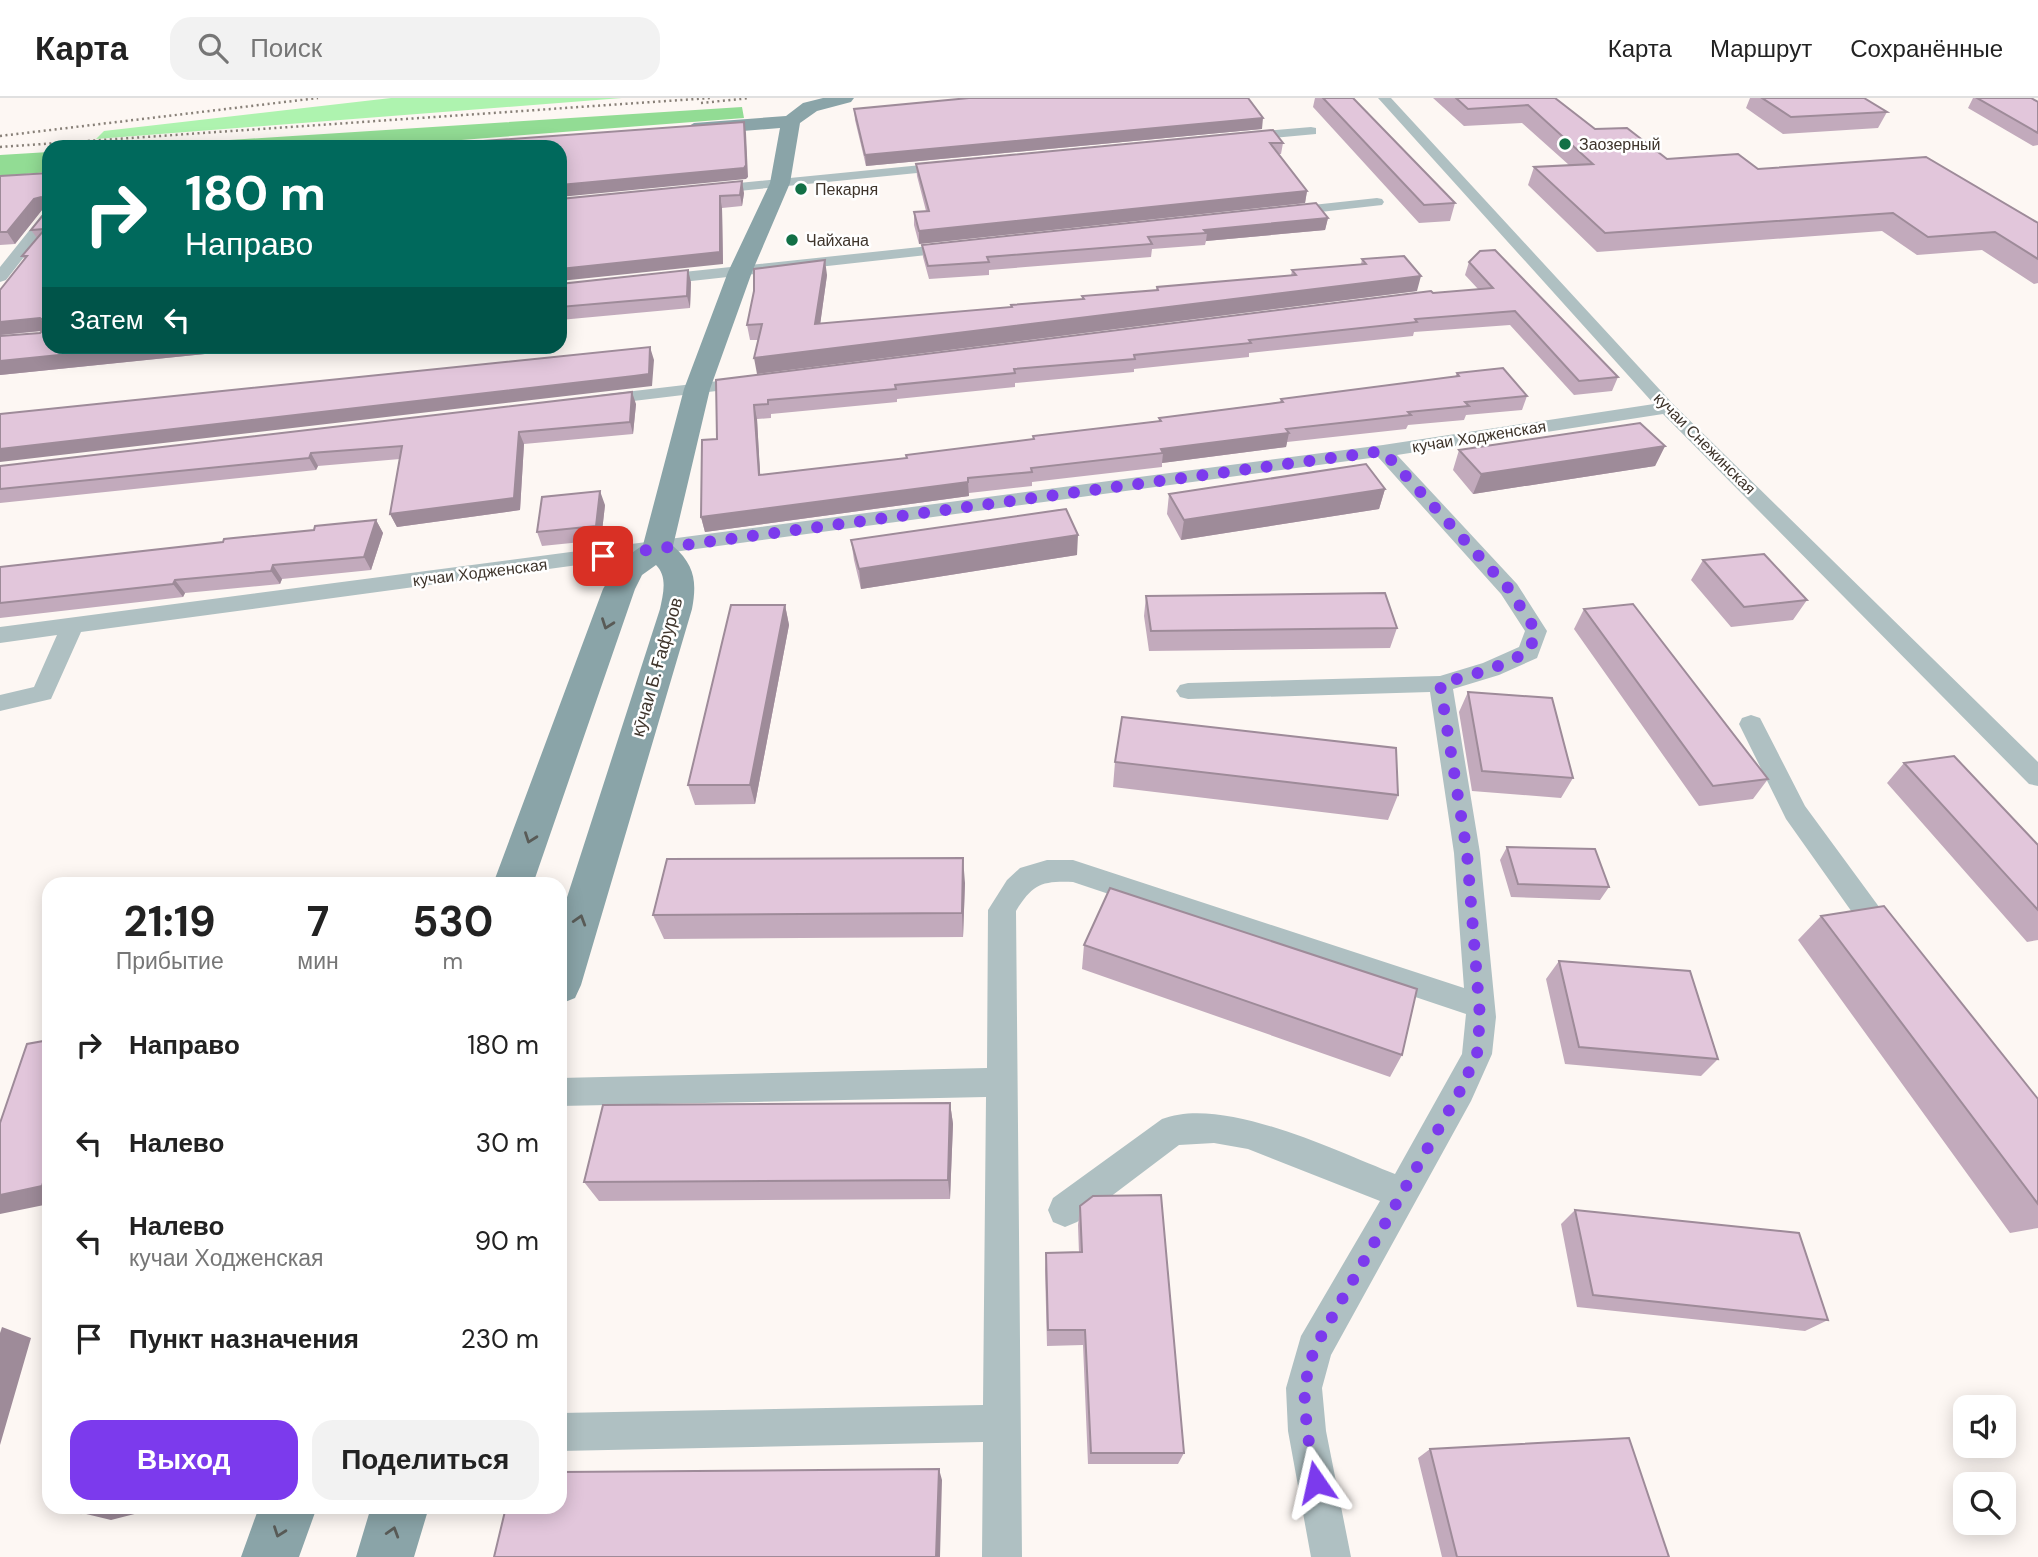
<!DOCTYPE html>
<html lang="ru">
<meta charset="utf-8">
<style>
body{margin:0;font-family:"DM Sans",sans-serif;background:#f2f2f2;color:#222;height:100vh;display:flex;flex-direction:column;font-size:26px;white-space:nowrap}
*{box-sizing:border-box;margin:0}
p{font-size:23px;color:#767676}
.icon{flex:none;width:38px;height:38px;fill:none;stroke:currentColor;stroke-width:2;stroke-linecap:round;stroke-linejoin:round}
.map{position:relative;flex:1;overflow:hidden}
.drawer{position:absolute;left:42px;top:779px;width:525px;height:637px;display:flex;flex-direction:column;background:#fff;border-radius:21px;box-shadow:0 4px 18px #0003}
.drawer>*{flex:none}
.banner{position:absolute;left:42px;top:42px;width:525px;height:214px;border-radius:21px;box-shadow:0 4px 18px #0003;background:#00695c;color:#fff;overflow:hidden}
.controls{position:absolute;left:1953px;top:1297px;display:grid;gap:14px}
.controls a{display:grid;place-items:center;width:63px;height:63px;border-radius:14px;background:#fff;box-shadow:0 4px 18px #0003;font-size:35px}
.pin{position:absolute;display:grid;place-items:center;width:60px;height:60px;color:#fff;margin:-30px;border-radius:14px;box-shadow:0 4px 10px #0006}
.me{position:absolute;width:77px;margin:-38px;rotate:349deg;stroke-linejoin:round;filter:drop-shadow(0 0 5px #0008)}
.turn{display:flex;align-items:center;gap:24px;height:147px;padding:0 28px;font-size:32px}
.turn .icon{width:91px;height:91px;stroke-width:2.5}
.turn b{display:block;font-size:49px;line-height:60px}
.then{display:flex;align-items:center;height:66px;padding:0 28px;background:#0003;gap:14px;font-size:26px}
.eta{display:flex;justify-content:space-evenly;align-items:center;height:119px;text-align:center}
.eta b{font-size:42px;font-weight:700;line-height:49px}
.action{display:flex;gap:14px;margin-top:auto;padding:14px 28px}
.action a{flex:1;height:80px;border-radius:21px;background:#7c3aed;color:#fff;font-size:28px;font-weight:700;line-height:80px;text-align:center}
.action a+a{background:#f2f2f2;color:#222}
ul{padding:0;list-style:none}
li{display:flex;align-items:center;gap:21px;height:98px;padding:0 28px}
li div{flex:1}
li b{display:block;font-size:26px}
li em{font-style:normal}
header{display:flex;align-items:center;gap:42px;box-sizing:border-box;height:98px;padding:0 35px;background:#fff;border-bottom:2px solid #e0e0e0}
header strong{font-size:33px}
nav{display:flex;gap:38px;margin-inline-start:auto;font-size:24px}
.search{width:490px;height:63px;background:#f2f2f2;display:flex;align-items:center;gap:18px;box-sizing:border-box;padding:0 24px;border-radius:21px;color:#767676;font-size:26px}
.map>svg:first-child{display:block}
</style>
<header>
<strong>Карта</strong>
<div class="search"><svg class="icon" aria-label="search" viewBox="0 0 24 24"><circle cx="10" cy="10" r="6"/><path d="M15 15l6 6"/></svg>Поиск</div>
<nav><a>Карта</a><a>Маршрут</a><a>Сохранённые</a></nav>
</header>
<div class="map">
<svg width="2038" height="1459" viewBox="0 0 2038 1459">
<rect width="100%" height="100%" fill="#fdf7f3"/>
<!-- green -->
<path fill="#aef3af" d="M391,0H622L96,41L104,33Z"/>
<!-- forest -->
<path fill="#92dc94" d="M742,9L744,20L370,49H121Z
M49,54V74L0,78V57Z"/>
<g fill="none" stroke-linecap="round" stroke-linejoin="round">
<!-- street -->
<path fill="#afc0c2" fill-rule="evenodd" d="M1378,0H1391L1673,306L2038,664V688L2029,686L1663,316L1397,357L1517,486L1547,533L1537,560L1499,577L1453,591L1480,755L1496,919L1492,956L1471,1003L1331,1257L1322,1290L1326,1333L1351,1459H1311L1288,1333L1286,1290L1301,1238L1380,1103L1248,1051L1214,1045L1179,1047L1077,1124L1065,1129L1053,1124L1048,1112L1053,1100L1162,1021C1223,997 1335,1053 1395,1076L1462,956L1466,916L1073,784C1041,783 1033,786 1016,813L1022,1459H982L983,1344L560,1353V1315L983,1307L986,999L560,1008V980L987,970L988,812L1007,782L1020,770L1047,762H1073L1464,890L1454,755L1430,594L1188,601L1180,599L1176,593L1180,587L1188,585L1440,578L1483,565L1519,549L1525,533L1501,496L1378,359L81,534L51,601L0,613V597L34,589L57,537L0,545V529L1383,347L1654,306Z
M1311,29L1316,30V36L1241,43L1234,39L1241,35Z
M952,64L957,65V71L708,96L701,92L708,88Z
M1377,100L1382,101L1384,104L1382,107L1285,118L1278,114L1285,110Z
M49,113V127L6,182L0,184V169L44,114Z
M958,145L966,150L963,153L655,187L647,182L655,177Z
M752,279L758,280L761,284L758,288L600,307L591,302L600,297Z
M1751,617L1760,620L1805,708L1896,832L1900,840L1896,848L1886,852L1876,848L1786,721L1739,626L1742,620Z"/>
<!-- secondary -->
<path fill="#8aa4a8" fill-rule="evenodd" d="M823,0H854L851,4L817,13L800,25L790,85L752,174L710,291L673,448C695,467 697,484 692,511L581,887L575,900L560,906V821L660,511C663,496 668,479 656,467L642,477L635,491L533,786H493L603,491L619,464L643,447L684,291L728,174L770,85L780,30L694,37L684,31L694,25L786,18L803,5Z
M259,1409H317L299,1459H241Z
M371,1409H429L414,1459H356Z"/>
<!-- rail -->
<path stroke="#888078" stroke-width="2.5" stroke-dasharray="2 3.5" stroke-linecap="butt" d="M701,5L750,0
M0,38L318,0
M0,49L710,0"/>
</g>
<!-- wall -->
<path fill="#c2aabc" d="M1315,0H1353L1455,105L1450,123L1419,125L1313,9Z
M1433,0H1555L1595,31L1667,61L1758,71L2038,125V185L2034,186L1982,152L1917,157L1882,133L1597,154L1528,87L1534,69L1569,67L1522,25L1464,28Z
M1750,0H1864L1887,14L1878,30L1783,36L1746,10Z
M1973,0H2031L2038,4V47L2033,48L1968,10Z
M854,11L1262,31L866,68L855,22Z
M1283,45L1281,56H1278L1307,93L1305,105L919,146L914,127V114L926,113L917,78L916,66Z
M49,75V248H284L0,277V238L40,235L42,233L0,237V192L25,162L22,158L37,140L31,132L43,117L44,112H42L15,146L0,147V78Z
M744,95L742,108L722,110L723,166L560,101Z
M1328,120L1325,132L1206,143L1205,147L1152,151L1151,159L989,172V177L929,181L923,159L922,147Z
M1362,161L1417,193L757,276L758,242H750L747,227L827,177L820,226L1011,209V207L1082,201V198L1156,192L1157,189L1291,178L1292,172L1361,166Z
M1469,164L1618,279L1612,293L1574,297L1510,227L1414,234L1413,238L1249,255V259L1134,271V274L1015,285V289L897,301V304L771,316V320L757,321L760,377L907,360L1033,341V338L1159,323V320L1280,304L1281,301L1455,279L1457,275L1527,298L1522,312L1466,317L1464,322L1408,327L1406,331L1287,344L1286,349L1162,365V369L1032,384V388L969,395V398L705,434L701,419L717,341L716,282L1433,195L1478,191L1465,177Z
M691,184L690,210L560,222V186Z
M636,306L633,336L524,346L520,412L397,429L390,416L400,361L318,368L316,372L0,405V368Z
M1665,348L1655,368L1473,396L1453,372L1459,352Z
M1385,391L1379,411L1181,442L1167,416L1169,396Z
M605,407L601,442L542,448L537,434Z
M376,422L383,435L371,472L282,481L280,486L185,495L183,499L0,520V469L223,444L314,432Z
M851,442L1077,457L861,491L854,462Z
M1703,462L1807,502L1793,522L1731,529L1691,482Z
M1146,498L1397,530L1390,550L1149,553L1144,518Z
M785,507L789,527L755,706L695,707L688,687Z
M1584,511L1768,681L1753,701L1699,708L1574,531Z
M1468,594L1573,680L1561,700L1472,693L1459,614Z
M1115,664L1398,697L1388,722L1113,689Z
M1904,665L2038,747V842L2027,844L1887,685Z
M1507,749L1609,789L1600,802L1511,799L1500,762Z
M965,785L963,839L664,841L653,817Z
M1821,818L2038,1001V1130L2010,1135L1798,842Z
M1084,847L1402,957L1390,979L1082,871Z
M1559,863L1718,961L1701,978L1565,966L1546,881Z
M950,1005L953,1026L950,1101L599,1103L584,1084Z
M1080,1108L1184,1355L1178,1366H1088L1083,1247L1047,1248L1045,1172L1046,1155H1079L1078,1127Z
M1575,1112L1828,1222L1805,1233L1577,1209L1561,1126Z
M1430,1351L1669,1459H1442L1418,1360Z"/>
<!-- shaded-wall -->
<path fill="#9e8b99" d="M1263,20L1262,31L866,68L865,57Z
M744,24L746,35L748,79L746,81L560,99V87Z
M742,83L744,95L742,108L740,97Z
M1307,93L1305,105L919,146V133Z
M720,98L722,110L723,166L560,183V171Z
M41,99L48,110L42,112L15,146L7,134L34,101Z
M1328,120L1325,132L1206,143L1207,135L1204,132Z
M825,162L827,177L818,242L815,226Z
M688,172L691,184L690,210L687,198Z
M1421,178L1417,193L757,276L754,260Z
M40,220L49,232L0,237V224Z
M148,248H284L0,277V263Z
M650,249L654,262L652,288L0,364V351Z
M632,294L636,306L633,336L630,324Z
M754,307L757,321L761,391L759,377Z
M519,334L524,346L520,412L397,429L390,416Z
M1289,335L1286,349L1162,365L1163,355L1161,351Z
M1665,348L1655,368L1473,396L1481,376Z
M311,355L318,368L316,372L309,360Z
M968,384L969,398L705,434L701,419Z
M1385,391L1379,411L1181,442L1184,422Z
M600,393L605,407L601,442L596,428Z
M376,422L383,435L371,472L364,459Z
M1078,437L1077,457L861,491L859,471Z
M273,467L282,481L280,486L271,473Z
M175,482L185,495L183,499L173,486Z
M785,507L789,527L755,706L750,687Z
M963,760L965,785L963,839L962,815Z
M950,1005L953,1026L950,1101L948,1082Z
M49,1065V1106L0,1116V1097Z
M2,1229L31,1240L0,1347V1235Z
M939,1371L942,1382L940,1459H936Z
M105,1409H162L111,1422L82,1415Z"/>
<!-- building -->
<path fill="#e2c6db" stroke="#9e8b99" stroke-width="2" d="M969,0H1248L1263,20L865,57L854,11Z
M1323,0H1353L1455,105L1424,107Z
M1456,0H1555L1595,31L1627,30L1667,61L1738,56L1758,71L1926,59L2038,125V161L1995,134L1928,139L1893,115L1605,135L1534,69L1593,66L1528,7L1468,11Z
M1762,0H1864L1887,14L1791,19Z
M1977,0H2031L2038,4V35Z
M744,24L746,67L744,70L560,87V49H402Z
M1273,32L1283,45H1270L1307,93L919,133L914,114L929,113L916,66Z
M49,75V248H148L0,263V238L40,235L43,232V222L40,220L0,224V192L27,158H22L45,131L31,132L43,117L44,101L41,99L34,101L7,134H0V78Z
M742,83L740,97L720,98V154L560,171V101Z
M1316,105L1328,120L1204,132L1207,135L1148,139L1152,146L987,159L989,164L928,168L922,147Z
M1495,152L1618,279L1579,283L1515,213L1415,221L1417,224L1249,242L1251,245L1134,257L1135,261L1014,271L1015,275L895,287L896,291L768,302V306L754,307L759,377L907,360L906,357L1034,341L1033,338L1161,323L1159,320L1283,304L1281,301L1459,278L1457,275L1503,270L1527,298L1465,304L1469,308L1408,314L1411,317L1286,331L1289,335L1161,351L1163,355L1031,370L1032,374L968,380V384L701,419L702,342L717,341L716,282L1431,193L1433,195L1493,190L1469,164L1480,153Z
M1404,158L1421,178L754,260L762,226L747,227L754,193V171L825,162L815,226L1012,209L1011,207L1084,201L1082,198L1158,192L1157,189L1296,177L1292,172L1366,166L1362,161Z
M688,172L687,198L560,209V186Z
M650,249L649,276L634,278L0,351V316Z
M632,294L630,324L519,334L514,400L390,416L402,348L311,355L309,360L0,391V368Z
M1640,325L1665,348L1481,376L1459,352Z
M1366,366L1385,391L1184,422L1169,396Z
M600,393L596,428L537,434L542,399Z
M1066,411L1078,437L859,471L851,442Z
M376,422L364,459L273,467L271,473L175,482L173,486L0,505V469L223,444L224,441L314,432L315,428Z
M1764,456L1807,502L1744,509L1703,462Z
M1385,495L1397,530L1151,533L1146,498Z
M1633,506L1768,681L1713,688L1584,511Z
M731,507H785L750,687H688Z
M1468,594L1552,600L1573,680L1482,673Z
M1122,619L1396,650L1398,697L1115,664Z
M1954,658L2038,747V812L1904,665Z
M1507,749L1595,751L1609,789L1518,786Z
M963,760L962,815L653,817L667,761Z
M1110,790L1417,891L1402,957L1084,847Z
M1884,808L2038,1001V1106L1821,818Z
M1559,863L1690,873L1718,961L1579,949Z
M49,942V1065L42,1088L0,1097V1025L27,946Z
M950,1005L948,1082L584,1084L603,1007Z
M1161,1097L1184,1355H1091L1085,1232H1048L1046,1155L1082,1154L1080,1108L1093,1098Z
M1575,1112L1799,1135L1828,1222L1593,1197Z
M1629,1340L1669,1459H1457L1430,1351Z
M939,1371L936,1459H494L506,1409H560V1374Z
M83,1409H105L82,1415Z"/>
<!-- one-way arrows -->
<defs><path id="oneway-chevron" d="M-2-3.5L2.5 0L-2 3.5" fill="none" stroke-width="1.6" stroke-linecap="round" stroke-linejoin="round" transform="scale(1.75)"/></defs>
<g stroke="#595b57">
<use href="#oneway-chevron" transform="translate(607 526) rotate(110)"/>
<use href="#oneway-chevron" transform="translate(530 740) rotate(110)"/>
<use href="#oneway-chevron" transform="translate(580 822) rotate(-73)"/>
<use href="#oneway-chevron" transform="translate(279 1434) rotate(110)"/>
<use href="#oneway-chevron" transform="translate(393 1434) rotate(-73)"/>
</g>
<g fill="none" stroke-linecap="round" stroke-linejoin="round">
<!-- route -->
<path stroke="#7c3aed" stroke-width="12" stroke-dasharray="0 21.6" d="M603,458L1383,353L1509,491L1536,533L1529,554L1491,571L1440,586L1467,755L1480,919L1477,956L1460,993L1314,1251L1304,1290L1307,1333L1316,1384"/>
</g>
<!-- markers -->
<g fill="#127046" stroke="#fff" stroke-width="2.5">
<circle cx="1565" cy="46" r="7"/>
<circle cx="801" cy="91" r="7"/>
<circle cx="792" cy="142" r="7"/>
</g>
<g text-anchor="middle" stroke-width="5" stroke-linejoin="round" paint-order="stroke">
<!-- far-poi labels -->
<g font-size="16" fill="#3e342b" stroke="#fff" text-anchor="start">
<text x="1579" y="52">Заозерный</text>
<text x="815" y="97">Пекарня</text>
<text x="806" y="148">Чайхана</text>
</g>
<!-- far-street labels -->
<g font-size="16" fill="#3e342b" stroke="#fff">
<text transform="translate(1479 338) rotate(-9)" y="6">кучаи Ходженская</text>
<text transform="translate(1705 345) rotate(45)" y="6">кучаи Снежинская</text>
<text transform="translate(480 474) rotate(-7)" y="6">кучаи Ходженская</text>
</g>
<!-- street labels -->
<g font-size="18" fill="#3e342b" stroke="#fff">
<text transform="translate(657 569) rotate(-74)" y="6">кӯчаи Б. Ғафуров</text>
</g>
</g>
</svg>
<div class="controls">
<a><svg class="icon" aria-label="sound" viewBox="0 0 24 24"><path d="M4 9h4l5-4v14l-5-4H4zM17 9q2 3 0 6"/></svg></a>
<a><svg class="icon" aria-label="search" viewBox="0 0 24 24"><circle cx="10" cy="10" r="6"/><path d="M15 15l6 6"/></svg></a>
</div>
<div class="pin" style="left:603px;top:458px;background:#d93025"><svg class="icon" aria-label="arrive" viewBox="0 0 24 24"><path d="M6 21V4h12l-3 4 3 4H6"/></svg></div>
<svg class="me" style="left:1316px;top:1384px" viewBox="-20 -20 40 40"><path d="M0-17L14 15 0 8-14 15z" fill="#7c3aed" stroke="#fff" stroke-width="4"/></svg>
<div class="banner">
<div class="turn"><svg class="icon" aria-label="right" viewBox="0 0 24 24"><path d="M7 20v-9h11M14 6l5 5-5 5"/></svg><div><b>180 m</b>Направо</div></div>
<div class="then">Затем<svg class="icon" aria-label="left" viewBox="0 0 24 24"><path d="M17 20v-9H6M10 6l-5 5 5 5"/></svg></div>
</div>
<section class="drawer">
<div class="eta">
<div><b>21:19</b><p>Прибытие</p></div>
<div><b>7</b><p>мин</p></div>
<div><b>530</b><p>m</p></div>
</div>
<ul>
<li><svg class="icon" aria-label="right" viewBox="0 0 24 24"><path d="M7 20v-9h11M14 6l5 5-5 5"/></svg><div><b>Направо</b></div><em>180 m</em></li>
<li><svg class="icon" aria-label="left" viewBox="0 0 24 24"><path d="M17 20v-9H6M10 6l-5 5 5 5"/></svg><div><b>Налево</b></div><em>30 m</em></li>
<li><svg class="icon" aria-label="left" viewBox="0 0 24 24"><path d="M17 20v-9H6M10 6l-5 5 5 5"/></svg><div><b>Налево</b><p>кучаи Ходженская</p></div><em>90 m</em></li>
<li><svg class="icon" aria-label="arrive" viewBox="0 0 24 24"><path d="M6 21V4h12l-3 4 3 4H6"/></svg><div><b>Пункт назначения</b></div><em>230 m</em></li>
</ul>
<div class="action"><a>Выход</a><a>Поделиться</a></div>
</section>
</div>
